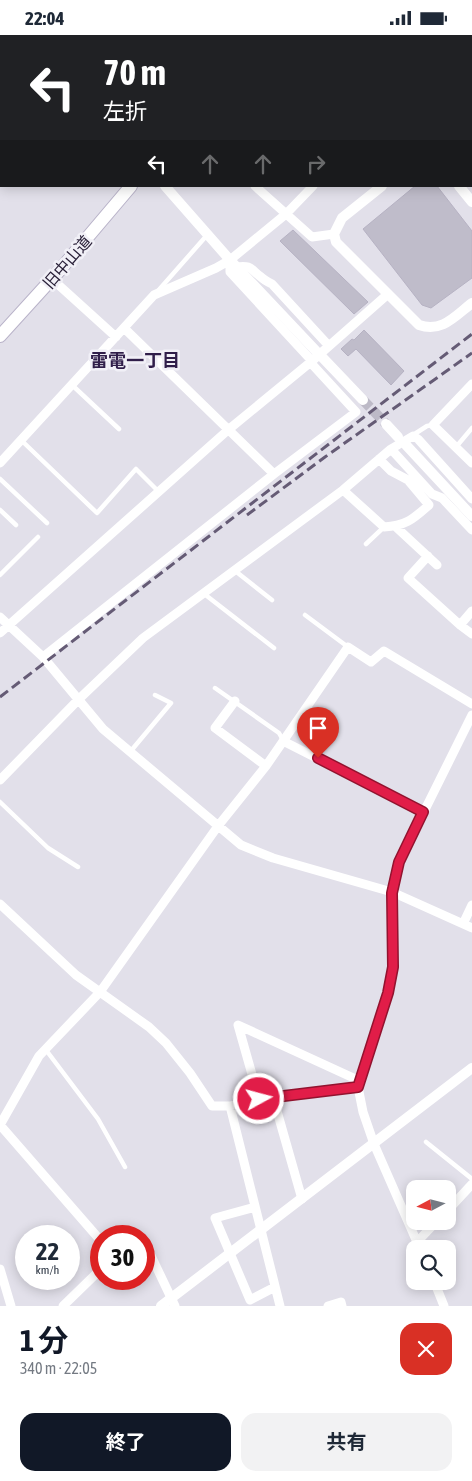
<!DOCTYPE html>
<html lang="ja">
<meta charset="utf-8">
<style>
body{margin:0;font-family:"Asap Condensed","Noto Sans JP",sans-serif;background:#f2f2f3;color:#1f2937;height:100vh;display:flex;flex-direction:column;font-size:19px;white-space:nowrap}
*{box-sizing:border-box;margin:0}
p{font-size:16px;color:#747a83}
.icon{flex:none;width:28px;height:28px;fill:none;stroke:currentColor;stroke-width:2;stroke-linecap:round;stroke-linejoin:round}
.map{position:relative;height:1271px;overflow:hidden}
.drawer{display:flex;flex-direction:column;background:#fff;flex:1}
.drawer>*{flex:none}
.top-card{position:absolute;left:0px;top:0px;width:472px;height:152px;box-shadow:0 2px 12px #0003;background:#202124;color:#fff;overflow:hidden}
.needle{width:32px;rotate:263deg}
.tools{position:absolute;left:406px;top:1145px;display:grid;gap:10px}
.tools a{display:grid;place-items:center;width:50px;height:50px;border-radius:10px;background:#fff;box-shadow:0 2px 12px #0003;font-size:25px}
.speed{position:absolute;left:15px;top:1190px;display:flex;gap:10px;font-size:25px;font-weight:700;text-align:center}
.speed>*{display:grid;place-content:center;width:65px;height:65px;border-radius:50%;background:#fff;box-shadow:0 2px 12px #0003;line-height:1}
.speed small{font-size:12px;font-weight:400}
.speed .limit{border:8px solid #d22;background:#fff;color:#111}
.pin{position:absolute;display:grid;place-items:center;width:42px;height:42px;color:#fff;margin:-51px -21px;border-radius:50% 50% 50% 0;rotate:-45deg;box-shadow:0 0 5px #0007}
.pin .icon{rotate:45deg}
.me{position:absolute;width:55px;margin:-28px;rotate:83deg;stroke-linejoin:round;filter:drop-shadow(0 0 4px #0008)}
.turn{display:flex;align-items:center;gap:18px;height:105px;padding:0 20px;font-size:22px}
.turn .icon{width:65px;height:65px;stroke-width:2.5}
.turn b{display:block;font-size:35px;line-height:42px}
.lanes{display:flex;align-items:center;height:48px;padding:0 20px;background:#0003;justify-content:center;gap:25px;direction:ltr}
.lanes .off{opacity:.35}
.round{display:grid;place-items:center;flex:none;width:52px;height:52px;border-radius:15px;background:#f2f2f3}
.overview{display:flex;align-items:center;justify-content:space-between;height:85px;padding:0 20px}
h1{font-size:30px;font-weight:700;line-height:38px;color:#111827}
.button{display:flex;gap:10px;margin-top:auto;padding:10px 20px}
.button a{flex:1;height:58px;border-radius:15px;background:#111827;color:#fff;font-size:20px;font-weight:700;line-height:58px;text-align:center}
.button a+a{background:#f2f2f3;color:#1f2937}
.status{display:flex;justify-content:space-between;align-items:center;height:35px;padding:0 25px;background:#fff;direction:ltr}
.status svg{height:14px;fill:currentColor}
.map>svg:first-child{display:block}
</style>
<div class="status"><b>22:04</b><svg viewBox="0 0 49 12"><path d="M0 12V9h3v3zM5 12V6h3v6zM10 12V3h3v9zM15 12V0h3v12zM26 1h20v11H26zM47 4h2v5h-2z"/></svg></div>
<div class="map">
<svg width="472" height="1271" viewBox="0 0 472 1271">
<rect width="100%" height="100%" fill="#e2e0ea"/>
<!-- building -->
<path fill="#bfbcca" stroke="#b6b2c3" d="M415,151H437L472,196V243L431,273L422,270L363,194Z
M293,195L368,267L354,279L280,206Z
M364,295L404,336L391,350L356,314L348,321L341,314L352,304L354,305Z"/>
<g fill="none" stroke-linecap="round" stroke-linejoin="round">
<!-- tertiary-tunnel -->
<path stroke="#bdbac7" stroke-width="10" stroke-dasharray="10 5" stroke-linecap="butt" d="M363,365L386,389"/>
<defs>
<path id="secondary" d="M264,1L265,0
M0,301L59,236L131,151"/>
</defs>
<!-- secondary casing -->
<use href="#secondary" stroke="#b9b3c9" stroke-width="14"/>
<!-- service -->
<path stroke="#fff" stroke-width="4.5" d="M157,257L208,199
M72,350L119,394
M413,400L427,391L433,390
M21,405L97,478L136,434L159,457
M456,412L472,393
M0,444L47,488
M0,475L16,490
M366,509L384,492
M234,535L272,565
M0,540L38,502
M203,558L274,613
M305,580L348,612
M215,653L279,698L283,705
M130,717L171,668L155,660
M0,767L48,813L78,832
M46,1015L98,1084L125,1132
M426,1107L472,1144"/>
<!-- minor -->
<path stroke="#fff" stroke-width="9" d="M30,0L33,1
M256,0L257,1
M72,1L74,0
M402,1L403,0
M471,32H472
M255,151L312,202L334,199
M230,225V237L312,326
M236,232C253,230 250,234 261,242C264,245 268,247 272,249L329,311
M52,244L116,302
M124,293L274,439L356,377L310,327
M472,349L433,390L472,428
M391,414L432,459L442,463L472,495
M0,428L154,260L216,233L230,225L286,179L313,151
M343,455L384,492C406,491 413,484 429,470L408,445L391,436L379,424
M396,492L437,530
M428,521L408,543L460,590L472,599
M0,582L43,622L103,694L241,810L273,823L392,857L472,893
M460,590L472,576
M0,598L228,395L312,326L388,259
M43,622L274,439
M235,666L215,693L266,731
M283,706L423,777
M0,745L79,664L143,603L343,455L391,414L413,401L418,404L472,464
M0,869L76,940L149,992L166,1008L190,1038L212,1071H230L259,1064L358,1052
M463,889L472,870
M273,1062L302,1164
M259,1064L238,990L360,1046
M230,1071L280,1271
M0,1090L39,1021L100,957L218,791L266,731L348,612L371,627L384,616L472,669
M0,1090L101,1206
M255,1172L215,1183L250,1265L275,1252
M448,1175L472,1149
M144,1206L175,1271
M417,1207L437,1186
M420,1214L374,1109L363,1077L358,1052L388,958L393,933L392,857L399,827L472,680
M0,1234L11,1271
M434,1246L444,1271
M63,1271L101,1234
M328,1271L341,1267L342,1271"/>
<!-- tertiary -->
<path stroke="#fff" stroke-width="10" d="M338,0L339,1
M0,49H1
M471,78H472
M165,151L230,225L316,316
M382,151L342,183L334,199L336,207L419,290C442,298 455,281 472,268
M459,151L472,167
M322,322L363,365
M386,389L398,402
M406,410L472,481
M161,1271L472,1033"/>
<!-- secondary -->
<use href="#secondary" stroke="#fff" stroke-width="12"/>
<!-- rail -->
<path stroke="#655b75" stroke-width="3" stroke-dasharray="10 5" stroke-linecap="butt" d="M247,480L325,422L472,318
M0,662L472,299"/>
</g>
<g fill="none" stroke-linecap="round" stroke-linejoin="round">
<defs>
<path id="route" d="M259,1064L358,1052L388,958L393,932L392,858L399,827L423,777L318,723"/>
</defs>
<!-- route casing -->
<use href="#route" stroke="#92132f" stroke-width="12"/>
<!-- route -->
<use href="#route" stroke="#e11d48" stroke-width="9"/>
</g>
<g text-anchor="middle" stroke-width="5" stroke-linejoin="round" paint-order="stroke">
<!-- street labels -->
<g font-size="16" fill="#2a2139" stroke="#f1f0f7">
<text transform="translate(67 227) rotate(-49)" y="6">旧中山道</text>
</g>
<!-- neighbourhood labels -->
<g font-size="18" font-weight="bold" fill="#301e4a" stroke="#f1f0f7">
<text x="135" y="332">雷電一丁目</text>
</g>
</g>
</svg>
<div class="tools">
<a><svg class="needle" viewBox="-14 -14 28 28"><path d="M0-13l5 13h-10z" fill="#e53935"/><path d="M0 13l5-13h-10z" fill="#747a83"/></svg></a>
<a><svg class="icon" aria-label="search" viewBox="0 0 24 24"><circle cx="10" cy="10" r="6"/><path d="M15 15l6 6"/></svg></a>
</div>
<div class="speed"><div>22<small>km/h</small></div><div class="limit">30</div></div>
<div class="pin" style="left:318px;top:723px;background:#d93025"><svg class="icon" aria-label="arrive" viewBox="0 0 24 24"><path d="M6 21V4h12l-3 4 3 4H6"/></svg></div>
<svg class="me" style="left:259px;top:1064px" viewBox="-20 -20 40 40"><circle r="17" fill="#e11d48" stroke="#fff" stroke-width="3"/><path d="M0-11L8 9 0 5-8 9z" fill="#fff"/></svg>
<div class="top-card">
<div class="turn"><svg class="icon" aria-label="left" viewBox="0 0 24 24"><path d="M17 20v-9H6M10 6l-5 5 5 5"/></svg><div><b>70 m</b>左折</div></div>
<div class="lanes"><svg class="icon" aria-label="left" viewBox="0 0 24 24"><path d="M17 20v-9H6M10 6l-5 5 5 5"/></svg><svg class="icon off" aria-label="ahead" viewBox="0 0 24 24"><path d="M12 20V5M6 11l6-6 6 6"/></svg><svg class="icon off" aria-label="ahead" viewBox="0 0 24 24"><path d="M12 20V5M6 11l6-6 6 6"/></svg><svg class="icon off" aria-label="right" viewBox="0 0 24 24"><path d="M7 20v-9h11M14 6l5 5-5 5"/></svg></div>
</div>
</div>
<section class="drawer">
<div class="overview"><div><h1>1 分</h1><p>340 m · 22:05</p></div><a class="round" style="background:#d93025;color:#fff"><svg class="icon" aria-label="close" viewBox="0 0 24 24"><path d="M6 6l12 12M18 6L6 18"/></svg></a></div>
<div class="button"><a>終了</a><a>共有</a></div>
</section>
